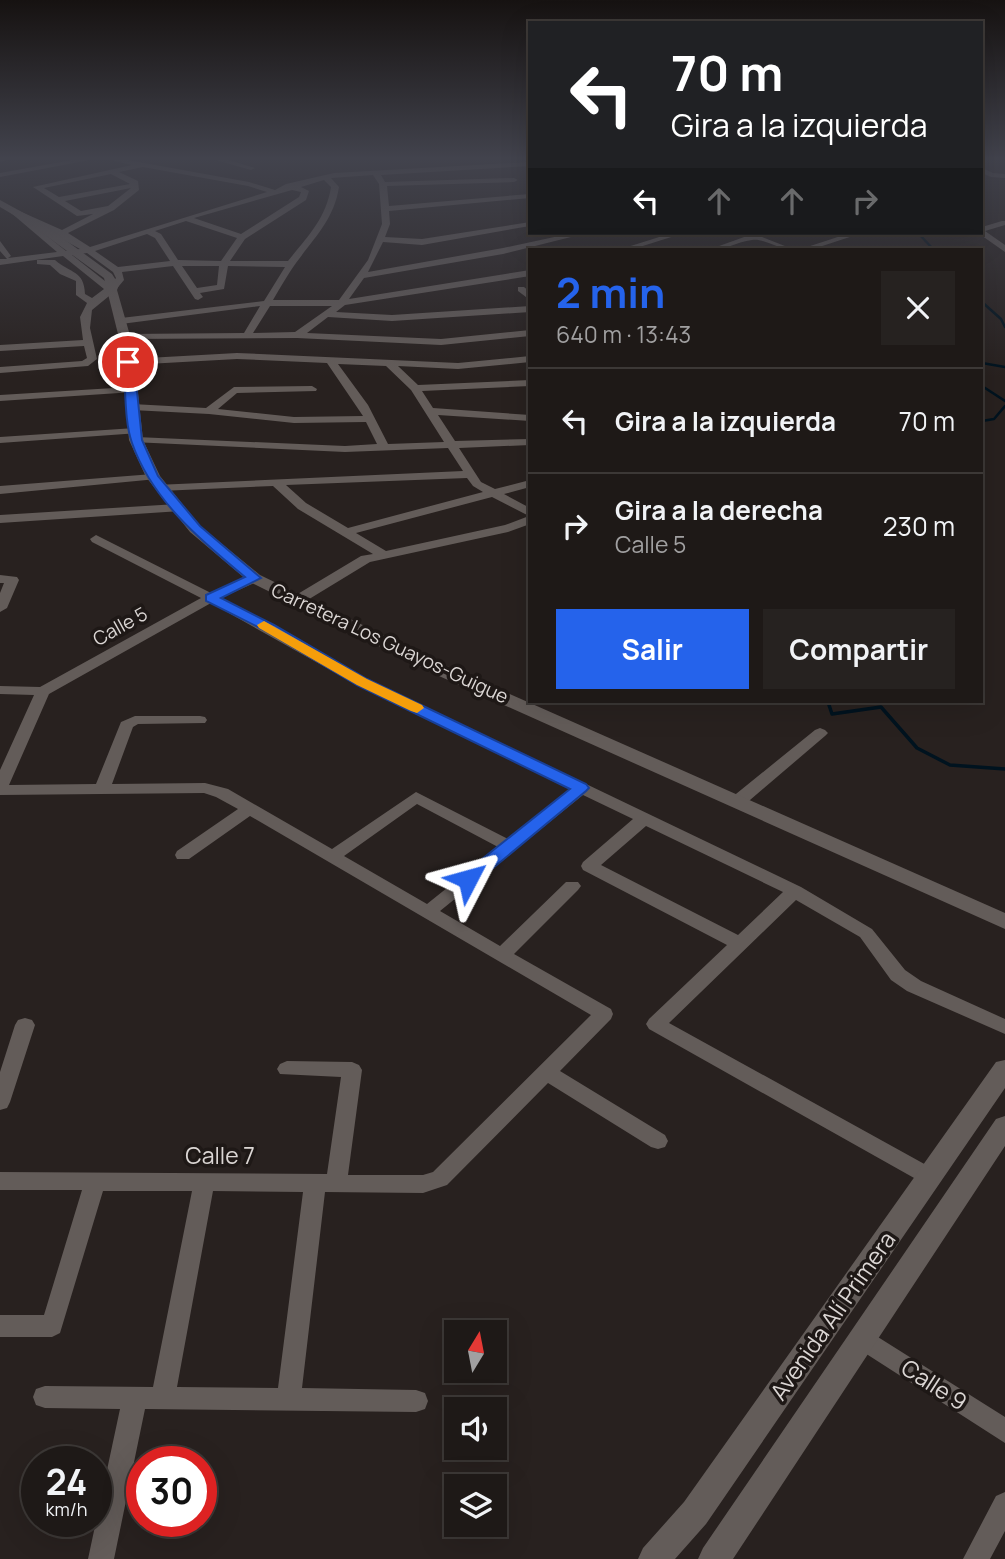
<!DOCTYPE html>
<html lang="es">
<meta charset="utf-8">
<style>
body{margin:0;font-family:Manrope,sans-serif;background:#262220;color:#f1f3f6;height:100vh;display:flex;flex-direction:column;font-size:26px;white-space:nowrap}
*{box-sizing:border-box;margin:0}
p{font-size:23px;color:#a1a0a1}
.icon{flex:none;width:38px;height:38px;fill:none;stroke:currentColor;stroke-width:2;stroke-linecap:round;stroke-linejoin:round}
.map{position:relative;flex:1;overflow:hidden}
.side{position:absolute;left:528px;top:248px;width:455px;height:455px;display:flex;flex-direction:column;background:#1e1917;border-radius:0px;box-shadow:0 7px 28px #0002,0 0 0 2px #3c3836}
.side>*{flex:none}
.top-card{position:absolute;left:528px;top:21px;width:455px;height:214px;border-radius:0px;box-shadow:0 7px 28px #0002,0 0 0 2px #3c3836;background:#202124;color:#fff;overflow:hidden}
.needle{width:46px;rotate:10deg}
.tools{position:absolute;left:444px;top:1320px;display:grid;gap:14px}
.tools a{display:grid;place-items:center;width:63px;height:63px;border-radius:0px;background:#1e1917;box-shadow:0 7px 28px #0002,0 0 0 2px #3c3836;font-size:35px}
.speed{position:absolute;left:21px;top:1446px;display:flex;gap:14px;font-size:35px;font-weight:700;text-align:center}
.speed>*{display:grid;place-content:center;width:91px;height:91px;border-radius:50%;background:#1e1917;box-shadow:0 7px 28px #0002,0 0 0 2px #3c3836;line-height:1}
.speed small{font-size:18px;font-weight:400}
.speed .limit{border:10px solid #d22;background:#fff;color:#111}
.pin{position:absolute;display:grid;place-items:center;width:60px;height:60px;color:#fff;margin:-30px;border:4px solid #fff;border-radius:50%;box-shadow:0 2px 7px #0007}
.me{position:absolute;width:77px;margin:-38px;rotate:51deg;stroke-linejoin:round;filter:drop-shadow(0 0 5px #0008)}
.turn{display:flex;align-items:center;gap:24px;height:147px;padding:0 28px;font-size:32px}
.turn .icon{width:91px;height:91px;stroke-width:2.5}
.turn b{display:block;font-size:49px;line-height:60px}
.lanes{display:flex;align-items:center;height:66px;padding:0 28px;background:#0003;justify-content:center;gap:35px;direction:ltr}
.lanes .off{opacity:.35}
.round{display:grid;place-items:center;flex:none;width:74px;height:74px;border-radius:0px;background:#262220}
.summary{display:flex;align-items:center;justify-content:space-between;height:119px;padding:0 28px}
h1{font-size:42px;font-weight:700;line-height:52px;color:#2563eb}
.button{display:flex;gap:14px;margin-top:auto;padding:14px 28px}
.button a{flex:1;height:80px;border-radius:0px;background:#2563eb;color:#fff;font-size:28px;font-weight:700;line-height:80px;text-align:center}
.button a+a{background:#262220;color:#f1f3f6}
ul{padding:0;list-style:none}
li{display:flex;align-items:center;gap:21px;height:105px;padding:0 28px;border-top:2px solid #3c3836}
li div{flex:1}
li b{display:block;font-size:26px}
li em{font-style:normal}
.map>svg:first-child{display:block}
</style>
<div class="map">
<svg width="1005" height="1559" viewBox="0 0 1005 1559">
<rect width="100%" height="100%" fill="#28211f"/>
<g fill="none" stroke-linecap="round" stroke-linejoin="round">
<!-- stream-far1 -->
<path stroke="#00131f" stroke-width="2.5" d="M918,233L934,250
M982,302L1001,319L1005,327
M982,363L1005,367
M982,386L1005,401
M982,421L994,419L1005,406"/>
<!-- stream -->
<path stroke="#00131f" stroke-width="3.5" d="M828,702L832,714L881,707L917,748L950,765L1005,769"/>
<!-- minor -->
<path fill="#635c59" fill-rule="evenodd" d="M0,159H10L0,162Z
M78,159H95L0,177V173Z
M106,159H122L249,182L275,190L286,184L334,173L530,162V166L381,175L385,182L514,178L518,180L514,182L387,186L389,206L530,194V198L389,211L390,224L385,237L422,239L530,222V226L422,245L383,242L368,272L503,248L573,233H587L503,254L364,278L349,299L530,270V276L345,305L336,312L392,315L530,306V312L392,321L328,317L307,333L441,339L530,330V336L441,345L297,338L122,339L120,337L125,334L244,333L260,306L121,324L116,321L121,318L264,301L285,267L228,266L224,289L200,293L203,297L198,300L195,299L173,266L122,272L124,280L114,292L92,310L90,328L97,359L88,366L0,373V367L82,361L87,358L84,346L0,351V345L83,340L80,317L87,303L76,295V281L60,274L50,265L37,264V260H55C71,274 84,270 85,294L92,298L104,289L63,256L0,265V259H7L0,251V241L11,256L8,258L57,252L10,212L17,210L62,230L93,214L77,216L33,187L132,165ZM143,167L248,186L267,192L90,247L68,233L114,210L139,190L138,181L119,172ZM111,174L130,184L59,197L44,188ZM373,175L379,184L382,224L368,260L339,300H273C280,288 288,274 296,263C315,237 334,219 339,187L331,178ZM324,180L331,187C326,219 307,237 288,261H230L245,239L306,200L309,191L301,187ZM131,188L108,206L81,211L65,201ZM292,190L301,192L299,197L241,234L194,218ZM26,219L80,249L66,251ZM186,221L237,238L221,261L178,260L161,234L155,231ZM147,234L155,238L170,261L118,267L95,251ZM87,253L113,272L116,278L110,285L72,255ZM182,266H219L217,285L197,288ZM270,306H332L295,332L253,333Z
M212,159H225L255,168L251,170Z
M982,168L993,173L1005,174V178L991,177L982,173Z
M1002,221H1005V225L985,231L1005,245V252L978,233H982V227Z
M672,233H684L630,250H618Z
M747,233H769L762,237L795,250C780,251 765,238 752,240C736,242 724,251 708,250L747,236Z
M850,233H862L810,250H798Z
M518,287H524L530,292V300L518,291Z
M237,353L458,363L530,356V362L458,369L398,366L418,385L530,380V386L422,391L433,408L530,415V421L438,415L455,441L530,439V445L459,448L481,482L495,489L530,480V487L504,494L530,508V524L508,532L370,562L301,604H291V598L361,556L373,554L298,509L273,486L160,491L154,487L156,485L463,471L448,448L345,452L132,442L130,440L136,437L345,446L377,444L366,422L294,423L209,414L132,410L127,407L132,404L206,408L234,387L312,386L317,389L316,391L237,393L218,409L294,417L363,416L327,363L237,359L129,365L124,362L129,359ZM338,364L386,366L411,390L444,442L388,444L368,405ZM467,478L473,486L483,492L348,528L306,503L286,485ZM492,497L529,516L505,525L386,551L356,533Z
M130,387L135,390L134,392L0,401V395Z
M135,428L139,429V433L0,443V437Z
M153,474L157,475V479L0,494V486Z
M177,504L181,505V511L0,523V515Z
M96,535L211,593L249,575H259V581L221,598L367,679L801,887L872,929L905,970L921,981L1005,1019V1034L907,991L891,980L860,937L796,900L669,1023L937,1171L941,1177L937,1183L930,1186L923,1183L649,1029L646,1024L649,1019L727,945L583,870L581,866L583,862L633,819L583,795L440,911L500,946L566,882H578L581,886L578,890L514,954L611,1009L613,1014L611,1019L560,1071L665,1135L668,1141L665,1147L658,1149L651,1147L548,1083L447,1185L423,1193L325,1192L302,1388L416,1390L425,1393L428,1401L425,1409L416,1412L145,1409L114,1559H88L120,1409L45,1408L36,1405L33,1397L36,1389L45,1386L153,1387L192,1191H103L60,1333L52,1337H0V1315H44L82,1190H0V1172L327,1174L341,1077L280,1074L277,1069L280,1064L287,1061L352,1062L359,1065L362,1070L348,1175H423L433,1172L591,1015L250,816L189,859H177L175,855L177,851L238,809L216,797L204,793L0,795V770L34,695L0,694V686L40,687L201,598L92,542L90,539ZM211,603L357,685L570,789L508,839L416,792L332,849L228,789L205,783L112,784L133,727L138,724L205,723L207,720L205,717L200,716H135L121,722L96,784L9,785L49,694ZM417,804L498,847L427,904L344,856ZM646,826L783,892L738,935L601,865ZM213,1191L303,1192L278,1388L177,1387Z
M0,575L17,577L19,580L7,608L0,612V593L4,583H0Z
M820,728L825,730L828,733L825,736L743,806H731L729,802L731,798L815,730Z
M25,1018L32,1020L35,1025L10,1102L7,1108L0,1110V1072L15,1025L18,1020Z
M862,1327L1005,1417V1443L854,1346L850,1338L854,1330Z
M1005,1492V1531L990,1559H963L996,1496Z"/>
<!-- secondary -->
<path fill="#635c59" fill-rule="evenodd" d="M0,200L42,223L112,274L119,285L117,290L133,346L143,440L160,476L200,526L260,575L451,668L1005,913V929L439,676L248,581L190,532L146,477L129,440L121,346L104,278L34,227L0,207Z
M1005,1060V1088L706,1524L675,1559H638L643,1548L684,1502L996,1062Z
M1005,1116V1146L733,1559H698L703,1548L996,1119Z"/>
</g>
<!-- sky -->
<linearGradient id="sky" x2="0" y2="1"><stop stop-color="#161211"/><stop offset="0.42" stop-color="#42434d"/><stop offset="1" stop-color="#42434d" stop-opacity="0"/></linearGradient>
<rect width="1005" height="377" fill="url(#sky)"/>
<!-- route -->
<path fill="#2563eb" stroke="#184099" stroke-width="2" d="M128,359L134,362L142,440L158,476L200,526L261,578L221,598L274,625L367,679L586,784L589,788L586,791L475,883H462L460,879L462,875L570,789L357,685L264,630L206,601V595L245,577C200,540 152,500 132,443C124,421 126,386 123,362Z"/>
<!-- slow -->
<path fill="#f59e0b" d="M264,621L367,679L422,705L424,708L417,713L411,711L357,685L259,628L257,625Z"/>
<g text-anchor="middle" stroke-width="7" stroke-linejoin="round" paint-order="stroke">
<!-- street labels -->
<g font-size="19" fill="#dbd6d4" stroke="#1e1816">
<text transform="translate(120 626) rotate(-29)" y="7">Calle 5</text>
<text transform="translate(390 643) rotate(25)" y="7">Carretera Los Guayos-Guigue</text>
</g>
<!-- near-street labels -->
<g font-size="23" fill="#dbd6d4" stroke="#1e1816">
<text x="220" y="1164">Calle 7</text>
<text transform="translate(833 1316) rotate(-55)" y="8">Avenida Alí Primera</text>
<text transform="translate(934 1385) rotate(33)" y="8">Calle 9</text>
</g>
</g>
</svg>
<div class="tools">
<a><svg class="needle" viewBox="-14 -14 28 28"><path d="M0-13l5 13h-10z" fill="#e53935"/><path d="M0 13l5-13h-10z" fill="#a1a0a1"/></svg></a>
<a><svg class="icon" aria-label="sound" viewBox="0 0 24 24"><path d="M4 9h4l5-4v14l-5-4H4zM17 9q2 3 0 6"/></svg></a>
<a><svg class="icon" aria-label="layers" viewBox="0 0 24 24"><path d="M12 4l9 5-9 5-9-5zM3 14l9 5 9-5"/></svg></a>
</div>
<div class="speed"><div>24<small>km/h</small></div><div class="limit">30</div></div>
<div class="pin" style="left:128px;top:362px;background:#d93025"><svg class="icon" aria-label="arrive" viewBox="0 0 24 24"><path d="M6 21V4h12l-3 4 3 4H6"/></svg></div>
<svg class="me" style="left:468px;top:879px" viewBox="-20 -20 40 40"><path d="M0-17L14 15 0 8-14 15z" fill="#2563eb" stroke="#fff" stroke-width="4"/></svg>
<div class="top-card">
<div class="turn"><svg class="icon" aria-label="left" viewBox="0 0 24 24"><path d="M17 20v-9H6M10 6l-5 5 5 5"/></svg><div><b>70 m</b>Gira a la izquierda</div></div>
<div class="lanes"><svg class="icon" aria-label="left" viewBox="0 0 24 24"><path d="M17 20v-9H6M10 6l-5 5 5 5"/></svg><svg class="icon off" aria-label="ahead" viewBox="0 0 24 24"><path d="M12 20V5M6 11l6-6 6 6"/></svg><svg class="icon off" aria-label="ahead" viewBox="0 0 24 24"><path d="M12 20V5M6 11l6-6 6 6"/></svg><svg class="icon off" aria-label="right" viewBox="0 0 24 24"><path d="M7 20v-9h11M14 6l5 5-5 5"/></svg></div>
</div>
<section class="side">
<div class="summary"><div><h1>2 min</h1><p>640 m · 13:43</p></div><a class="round"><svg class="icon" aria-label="close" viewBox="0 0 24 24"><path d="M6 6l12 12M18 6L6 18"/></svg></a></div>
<ul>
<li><svg class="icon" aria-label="left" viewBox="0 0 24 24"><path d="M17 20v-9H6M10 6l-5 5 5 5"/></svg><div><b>Gira a la izquierda</b></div><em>70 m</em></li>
<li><svg class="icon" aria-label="right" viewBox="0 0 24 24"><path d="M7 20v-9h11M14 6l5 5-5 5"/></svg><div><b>Gira a la derecha</b><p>Calle 5</p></div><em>230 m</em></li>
</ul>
<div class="button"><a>Salir</a><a>Compartir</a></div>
</section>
</div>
